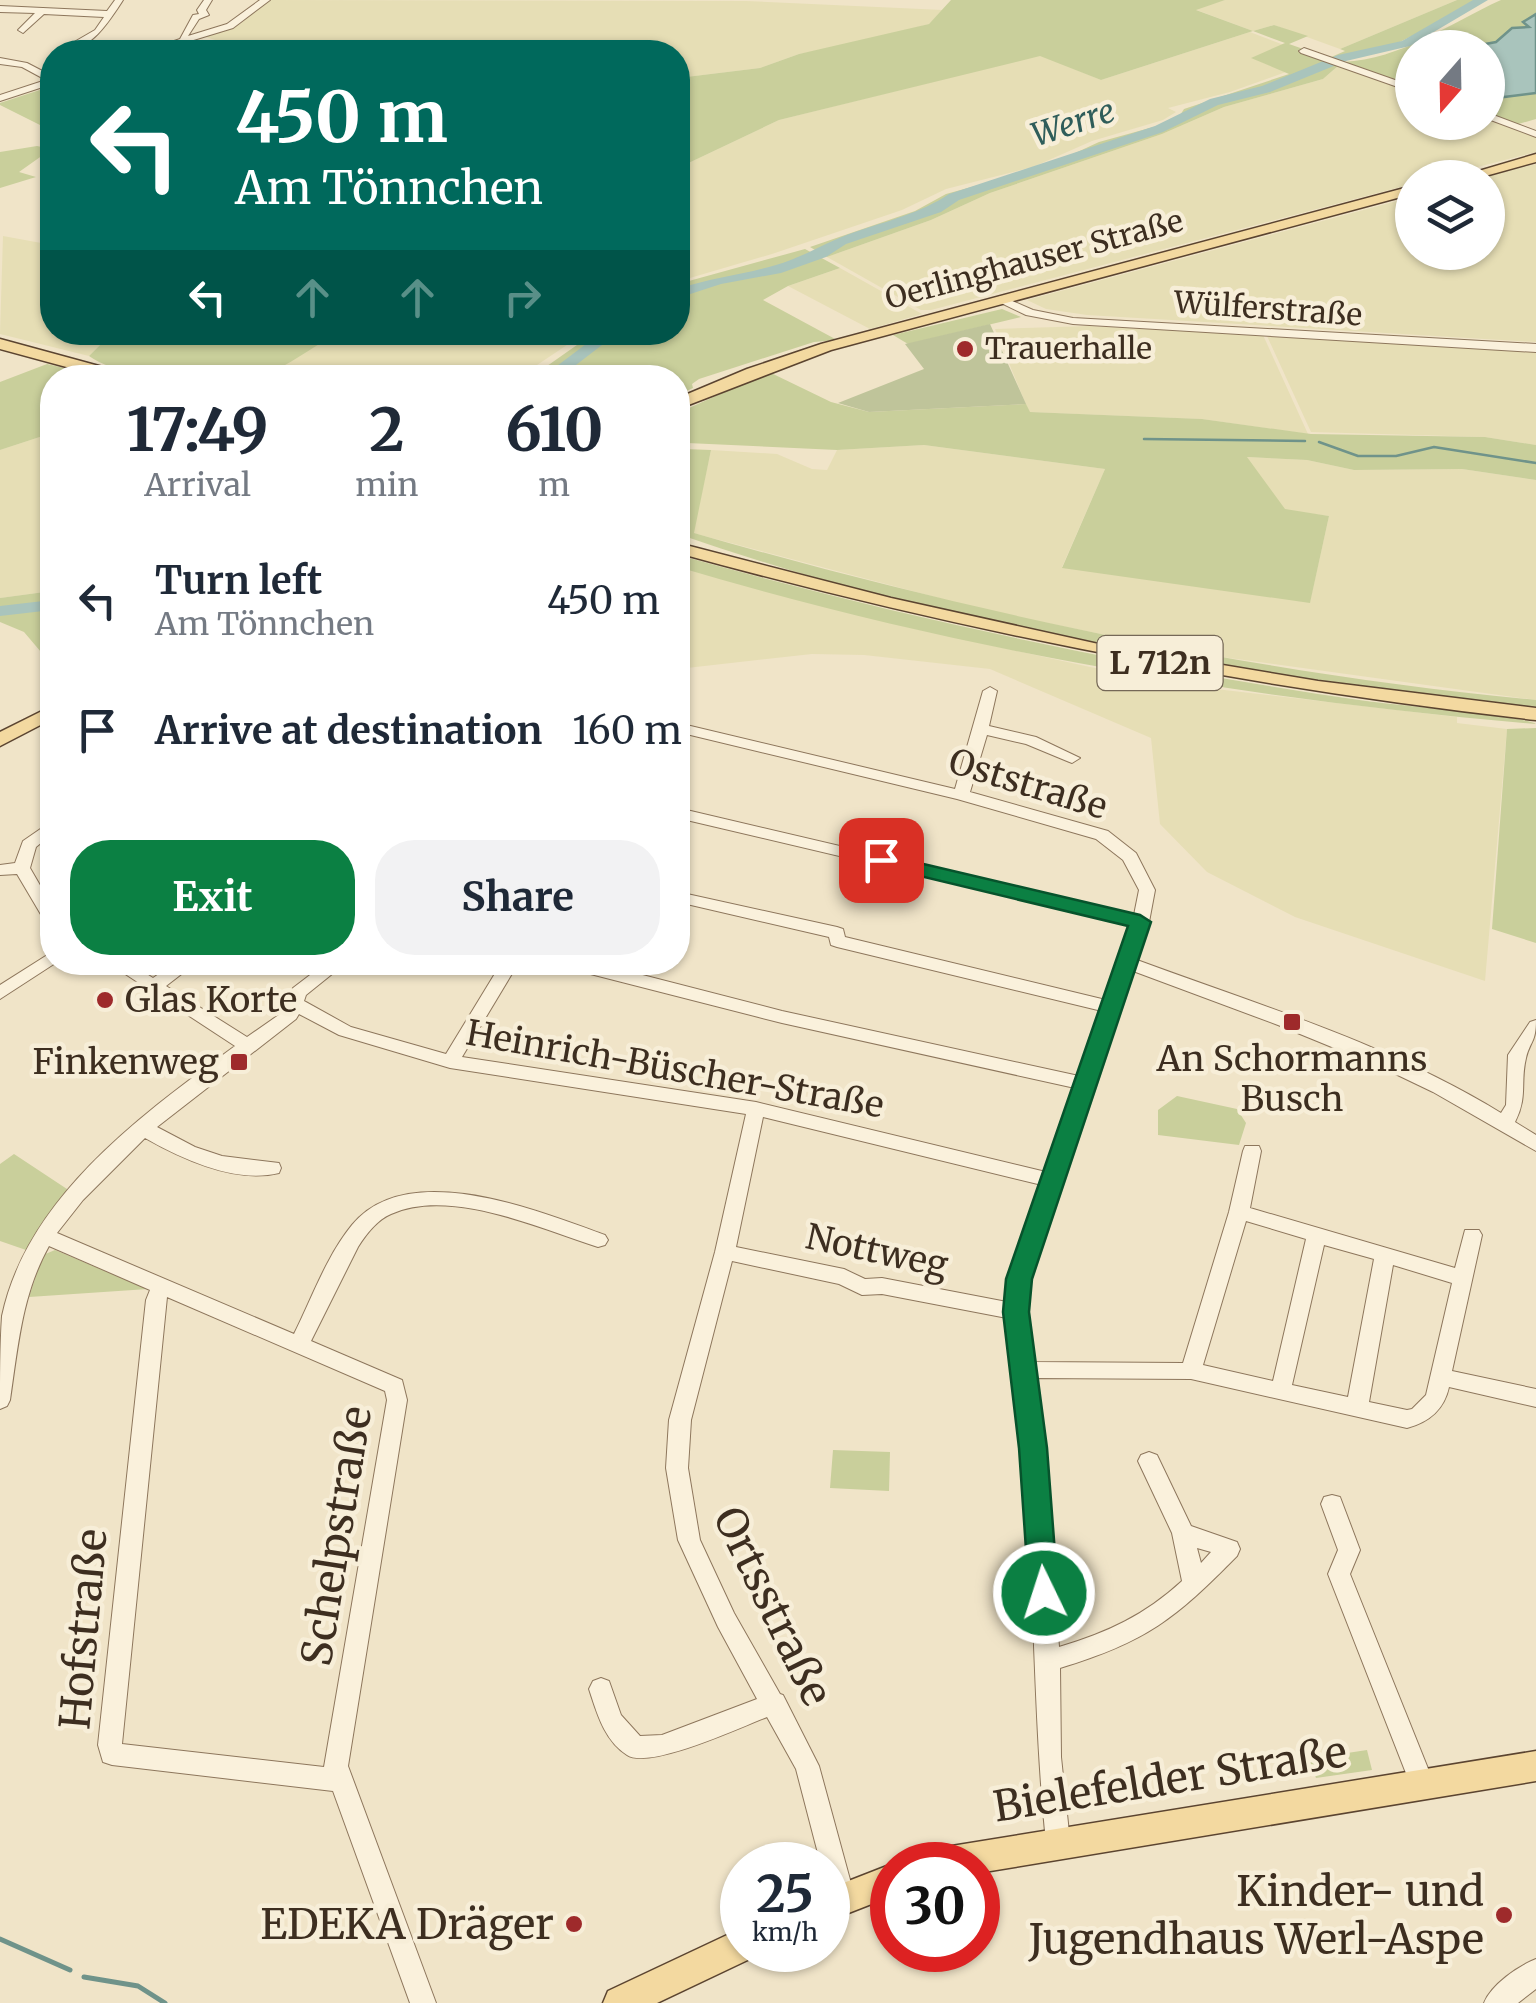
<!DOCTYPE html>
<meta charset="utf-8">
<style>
body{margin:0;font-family:Merriweather,serif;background:#f2f2f3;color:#1f2937;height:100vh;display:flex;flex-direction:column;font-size:38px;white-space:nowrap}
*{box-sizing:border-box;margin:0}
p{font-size:32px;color:#747a83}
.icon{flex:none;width:55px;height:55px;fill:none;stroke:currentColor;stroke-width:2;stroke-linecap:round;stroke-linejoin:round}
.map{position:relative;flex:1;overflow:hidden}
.sheet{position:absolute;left:40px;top:365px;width:650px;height:610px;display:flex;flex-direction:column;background:#fff;border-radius:40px;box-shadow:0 2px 8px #0004}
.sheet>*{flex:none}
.top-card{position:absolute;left:40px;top:40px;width:650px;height:305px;border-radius:40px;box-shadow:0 2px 8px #0004;background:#00695c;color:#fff;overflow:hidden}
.needle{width:65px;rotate:200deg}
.fabs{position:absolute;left:1395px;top:30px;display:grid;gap:20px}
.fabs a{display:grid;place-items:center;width:110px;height:110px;border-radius:50%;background:#fff;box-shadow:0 2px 8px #0004;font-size:50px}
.speed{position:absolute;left:720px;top:1842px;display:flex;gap:20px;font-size:50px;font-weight:700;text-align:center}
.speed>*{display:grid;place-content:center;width:130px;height:130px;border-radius:50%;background:#fff;box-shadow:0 2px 8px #0004;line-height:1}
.speed small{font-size:25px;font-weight:400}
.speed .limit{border:15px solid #d22;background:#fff;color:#111}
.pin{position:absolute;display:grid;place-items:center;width:85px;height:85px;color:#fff;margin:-42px;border-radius:20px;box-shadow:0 5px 15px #0006}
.me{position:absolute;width:110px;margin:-55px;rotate:356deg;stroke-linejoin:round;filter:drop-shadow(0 0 8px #0008)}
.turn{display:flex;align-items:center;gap:35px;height:210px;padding:0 30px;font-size:45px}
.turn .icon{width:130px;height:130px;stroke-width:2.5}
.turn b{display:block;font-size:70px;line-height:85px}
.lanes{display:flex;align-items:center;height:95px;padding:0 30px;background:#0003;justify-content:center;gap:50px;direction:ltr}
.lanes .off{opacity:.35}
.eta{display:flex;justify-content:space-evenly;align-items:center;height:170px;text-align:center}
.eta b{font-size:60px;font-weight:700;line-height:70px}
.cta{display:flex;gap:20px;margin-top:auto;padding:20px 30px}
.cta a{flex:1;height:115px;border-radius:40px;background:#0b8043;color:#fff;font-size:40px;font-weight:700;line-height:115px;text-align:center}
.cta a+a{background:#f2f2f3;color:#1f2937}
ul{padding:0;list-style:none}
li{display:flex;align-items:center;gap:30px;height:130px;padding:0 30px}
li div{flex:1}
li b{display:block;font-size:38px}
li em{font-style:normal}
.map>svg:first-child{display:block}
</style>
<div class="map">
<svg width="1536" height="2003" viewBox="0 0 1536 2003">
<rect width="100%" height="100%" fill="#f0e4c8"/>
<!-- farmland -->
<path fill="#e6deb5" d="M269,0L746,1L943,10L929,24L863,42L799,54L760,68L678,78V52H323L326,50L289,43L251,52L203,36L240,24Z
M1225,0H1457L1340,49L1274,25L1253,31L1194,9Z
M1250,32L1284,45L1252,58L1286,72L1230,92L1168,108L1176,112L1163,120L1092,141L1033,167L946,189L902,210L772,254L683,280L678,277V168L779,120L1040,55L1101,80Z
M1339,65L1412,92V122H1488V119L1536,136V152L1439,177L1412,178V184L931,310H921L827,257L931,220L990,193L1162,134L1224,107L1323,79Z
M1536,164V342L1087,315L1046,309L1027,300L1412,197V252H1488L1486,177Z
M3,236L52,245V332L125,333L103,342L89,356L0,334Z
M840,268L922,314L870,329L788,286Z
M1089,326L1263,335L1308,434L1202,419L1029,412L995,329Z
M338,333V332L585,333L519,377H258Z
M1267,336L1536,351V445L1485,437L1311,432Z
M52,433V591L0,598V450Z
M924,445L1105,469L1062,567L1310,602L1329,516L1285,510L1245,457L1307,460L1354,470L1462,469L1536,480V700L1200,654L988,611L693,533L711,450L777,454L812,469L827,470L837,450Z
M678,567L903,626L1090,667L1207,688L1457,717V723L1507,729L1485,981L1295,917L1207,872L1160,824L1151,738L990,669L864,655L812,654L678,669Z"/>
<!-- green -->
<path fill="#c9cf9b" d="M951,0H1225L1196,10L1253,31L1274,25L1308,36L1289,44L1329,58L1345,51L1340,49L1457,0H1482L1394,45L1329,58L1339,65L1323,79L1224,107L1162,134L990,193L931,220L827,257L810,247L915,211L946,194L1045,167L1099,142L1157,126L1179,117L1184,109L1289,74L1251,58L1285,43L1253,31L1101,80L1040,56L779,120L678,168V78L760,68L799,54L929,24Z
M1501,0H1536V14L1524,22L1531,27L1512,28L1496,42L1469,47L1412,48V87L1343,62C1402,59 1448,24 1501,0Z
M52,86V131L0,105V103Z
M1536,93V119L1515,125L1488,115V99Z
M37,146L52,149V157L43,155L19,172L36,177L0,188V152Z
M805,249L840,268L788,286L763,300L837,340L814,342L699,379L692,384L693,388L678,395V378H530L594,333L678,332V284Z
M1002,309L1021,317L908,344L893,335Z
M125,333V332L338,333C317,344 278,373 256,378C218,384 119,379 89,356L103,342Z
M47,364L103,377L52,378V433L0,450V382Z
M769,372L831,402L869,412L1026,404L1030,412L1202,419L1311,434L1485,437L1536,445V480L1462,469L1354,470L1307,460L1247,457L1285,509L1329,516L1310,603L1062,568L1105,469L924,445L837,450L687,443L678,439V413Z
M684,449L711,450L694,533C969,612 1251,673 1536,700V707C1246,683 953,629 678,534C678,516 685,510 689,494C692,479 678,469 678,454Z
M678,555C905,618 1132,667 1366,701C1393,705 1525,716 1536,724C1245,699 958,651 678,567Z
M52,591V665L24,632L0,622V598Z
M1536,728V943L1492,929L1507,729Z
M1177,1096L1237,1109L1246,1123L1239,1145L1158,1135V1110Z
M14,1154L70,1191L26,1250L0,1241V1164Z
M55,1250L148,1289L29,1297L43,1255Z
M833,1450L890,1452L889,1491L830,1488Z
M1367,1750L1372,1770L1316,1778L1308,1759Z"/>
<!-- cemetery -->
<path fill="#bfc49a" d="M990,324L1026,404L869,412L838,403L924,369L905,344Z"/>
<!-- water -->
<path fill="#a9c4bc" stroke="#6f938a" stroke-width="2.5" d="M1536,14V93L1488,99V48L1469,47L1496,42L1512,28L1529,27L1523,22Z"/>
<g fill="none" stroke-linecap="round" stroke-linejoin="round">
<!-- stream-far1 -->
<path stroke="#6f938a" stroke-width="2.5" d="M682,284L689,288
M1144,439L1305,441
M1319,442L1358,456H1396L1434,447L1536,463"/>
<!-- stream -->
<path stroke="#6f938a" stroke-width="5" d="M0,1939L70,1970
M84,1977L138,1986L165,2003"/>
<!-- river -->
<path fill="#a9c4bc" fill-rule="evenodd" d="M1473,0H1488L1410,46L1346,61L1270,92L1218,105L1163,132L959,200L941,212L846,244L826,257L781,273L721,284L678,298V289C710,278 743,275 776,265C804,257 828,241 855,232C887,221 921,213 949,194L1155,126L1210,99L1262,86L1338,55L1402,41Z
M602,332H619L559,378H541Z
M52,600V610L0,616V606Z"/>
<defs>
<path id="minor" d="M115,0H123C108,23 89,54 57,52L95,30L104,17L44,14L23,33L18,30L35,13L0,12V6L107,11Z
M204,0H212L206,10L209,15L199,19L188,36L227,24L260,0H270L233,28L154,52H142L180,39L193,15L199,14L197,10Z
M1304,48L1412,86V92L1301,53L1299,51Z
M0,58L27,63L52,76V84L0,101V95L46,80L22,67L0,64Z
M1488,113L1536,131V137L1488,119Z
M1001,296L1033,310L1073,318L1536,344V352L1073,324L1026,315L997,301L995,299Z
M990,687L997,691L989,726L1036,737L1080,758L1072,763L1067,761L1026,744L987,735L970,792L1108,831L1136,853L1155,890L1149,922L1137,960C1259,1005 1389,1044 1501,1113L1506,1105L1508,1055L1530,1022L1536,1020C1536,1043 1530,1041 1526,1058C1520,1083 1528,1097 1515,1122L1536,1135V1151L1433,1092L1383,1068L1278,1025L1133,971L1029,1279L1026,1312L1032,1362L1183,1363L1229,1212L1243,1151L1245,1146H1259L1261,1151L1250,1208L1455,1268L1465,1230H1479L1482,1235L1452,1371L1536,1389V1407L1449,1387C1444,1410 1429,1422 1407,1428L1191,1379L1034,1378L1048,1488L1059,1647C1107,1633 1145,1615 1182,1581L1172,1533L1138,1461L1141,1455L1149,1452L1157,1455L1191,1526L1237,1542L1240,1549L1237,1556C1175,1619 1146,1642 1060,1668L1061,1757L1070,1842L1067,1851L1058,1854L1049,1851L1046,1842C1034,1726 1035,1609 1026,1492C1022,1434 1013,1376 1007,1318L882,1294L862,1295L839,1284L732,1261L691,1420L688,1468L700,1540L734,1613L780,1694L783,1695L819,1766L855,1898L851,1907L842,1911L833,1907L828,1891V1865H821L796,1769L767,1717C741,1727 649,1770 627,1755C604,1740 597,1713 589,1689L593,1681L601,1678L609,1681L621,1715L640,1736L662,1735L757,1699L718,1627L678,1540L666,1468L669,1420L715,1252L746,1114L450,1068L339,1035L299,1014L296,1019L157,1127L195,1147L222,1156L279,1163L281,1168L279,1173C235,1184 182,1159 145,1138L83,1200L57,1233L294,1334C312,1298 326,1257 352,1225C407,1157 538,1211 605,1235L608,1240L605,1245L598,1247C541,1229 450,1187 391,1214C377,1220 366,1234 358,1247L311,1341L402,1380L407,1400L348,1766L436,2003H410L333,1791L112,1765L103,1762L98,1745L146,1300L150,1290L49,1246C22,1294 18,1346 10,1400L7,1406L0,1409C0,1378 0,1345 2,1316C27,1197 143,1114 235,1046L107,962H128L153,978L176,962H197L166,986L247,1037L283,1012L293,988L327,962H347L306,995L304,1001L351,1027L446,1054L502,962H519L462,1057L756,1102L1046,1172L1075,1088L782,1023L567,968L559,962H592L782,1011L1079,1076L1102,1011L837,947L831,945L829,937L678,902V892L837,927L843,929L845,937L1106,1000L1131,925L678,818V808L1134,915L1139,890L1123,860L1096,839L957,799L678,732V723L955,789L983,691ZM763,1117L1042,1185L1009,1279L1007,1302L882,1278L865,1279L844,1269L736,1247ZM1246,1221L1306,1239L1273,1381L1203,1365ZM1324,1245L1374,1259L1348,1397L1292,1385ZM1393,1265L1452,1283L1426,1395L1412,1409L1407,1410L1369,1402ZM167,1297L385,1391L387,1400L324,1767L122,1744ZM1197,1548L1211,1552L1201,1563Z
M52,821V834L36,847L30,868L52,906V924L46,923L17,874L0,875V865L15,863L23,841Z
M52,952V962H57L0,999V985Z
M1332,1495L1340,1497L1360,1550L1350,1574L1435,1786L1432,1794L1423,1798L1414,1794L1411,1786L1328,1574L1338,1550L1321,1504L1324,1497Z
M1536,1959V1989L1518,2003H1484C1491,1985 1518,1966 1536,1959Z"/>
<path id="major" d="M1536,154V162L1478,178H1455Z
M1412,186V194L831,350L678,409V398L747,369L821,344Z
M0,339L132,375L134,378H107L0,349Z
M678,543L891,598L1103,645L1318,681L1536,708V720C1245,687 960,631 678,553Z
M52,706V719L0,746V732Z
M1536,1751V1781L978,1873V1865H917L922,1854L933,1849Z
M892,1864V1896L828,1921V1889Z
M742,1928V1950H756L754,1957L657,2003H603L608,1991Z"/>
</defs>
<!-- minor casing -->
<use href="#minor" stroke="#8d765c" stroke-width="2"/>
<!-- major casing -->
<use href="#major" stroke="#5b4430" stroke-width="3"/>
<!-- minor -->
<use href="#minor" fill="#faf1dc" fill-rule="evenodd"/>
<!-- major -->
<use href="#major" fill="#f3d9a0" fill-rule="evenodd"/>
</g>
<!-- route -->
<path fill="#0b8043" stroke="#07532c" stroke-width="2.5" d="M881,854L1140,915L1151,922L1032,1279L1029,1312L1047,1448L1058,1593L1054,1602L1044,1606L1033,1602L1029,1593L1019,1448L1003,1312L1006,1279L1128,926L874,865L871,860Z"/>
<!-- markers -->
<g fill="#9e2a2b" stroke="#f7eed8" stroke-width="4">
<circle cx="965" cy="349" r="10"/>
<circle cx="105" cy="1000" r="10"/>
<rect x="1282" y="1012" width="20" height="20" rx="5"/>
<rect x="229" y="1052" width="20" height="20" rx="5"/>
<circle cx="1504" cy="1915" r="10"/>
<circle cx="574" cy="1924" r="10"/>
</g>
<g text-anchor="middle" stroke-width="9" stroke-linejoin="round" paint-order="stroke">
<!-- far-street labels -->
<g font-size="30" fill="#3d2e20" stroke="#f7eed8">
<text transform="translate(1034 260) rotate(-15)" y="10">Oerlinghauser Straße</text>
<text transform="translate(1268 309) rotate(4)" y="10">Wülferstraße</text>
</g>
<!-- far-poi labels -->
<g font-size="30" fill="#3d2e20" stroke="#f7eed8" text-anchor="start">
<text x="985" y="359">Trauerhalle</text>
</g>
<!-- far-water labels -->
<g font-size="32" font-style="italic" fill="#2f5d5a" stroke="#f7eed8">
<text transform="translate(1073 123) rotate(-18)" y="11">Werre</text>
</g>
<!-- shield labels -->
<rect fill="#f7eed8" stroke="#756857" stroke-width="2.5" x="1097.5" y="636" width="125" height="54" rx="8"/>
<g font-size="32" font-weight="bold" fill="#3d2e20">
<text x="1160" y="674">L 712n</text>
</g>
<!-- street labels -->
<g font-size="35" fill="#3d2e20" stroke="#f7eed8">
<text transform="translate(1028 784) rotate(17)" y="12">Oststraße</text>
<text transform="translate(675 1069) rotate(10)" y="12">Heinrich-Büscher-Straße</text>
<text transform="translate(877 1251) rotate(12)" y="12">Nottweg</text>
</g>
<!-- poi labels -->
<g font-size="35" fill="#3d2e20" stroke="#f7eed8" text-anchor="start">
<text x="125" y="1012">Glas Korte</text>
<text x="1292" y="1071" text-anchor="middle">An Schormanns<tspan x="1292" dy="40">Busch</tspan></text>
<text x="219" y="1074" text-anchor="end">Finkenweg</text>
</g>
<!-- near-street labels -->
<g font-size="42" fill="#3d2e20" stroke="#f7eed8">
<text transform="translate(336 1536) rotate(-81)" y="15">Schelpstraße</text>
<text transform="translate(773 1606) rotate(64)" y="15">Ortsstraße</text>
<text transform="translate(83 1629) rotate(-85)" y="15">Hofstraße</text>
<text transform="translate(1170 1779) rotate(-9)" y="15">Bielefelder Straße</text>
</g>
<!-- near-poi labels -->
<g font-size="42" fill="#3d2e20" stroke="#f7eed8" text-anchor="end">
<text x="1484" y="1906">Kinder- und<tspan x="1484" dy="48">Jugendhaus Werl-Aspe</tspan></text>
<text x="554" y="1939">EDEKA Dräger</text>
</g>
</g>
</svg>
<div class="fabs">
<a><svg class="needle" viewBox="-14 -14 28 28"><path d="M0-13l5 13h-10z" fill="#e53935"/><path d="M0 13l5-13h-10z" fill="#747a83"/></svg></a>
<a><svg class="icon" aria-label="layers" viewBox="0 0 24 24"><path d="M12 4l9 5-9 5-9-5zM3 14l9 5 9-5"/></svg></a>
</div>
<div class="speed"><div>25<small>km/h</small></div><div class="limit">30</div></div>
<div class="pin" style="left:881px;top:860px;background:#d93025"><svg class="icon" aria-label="arrive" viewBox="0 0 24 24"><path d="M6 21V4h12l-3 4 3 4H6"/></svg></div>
<svg class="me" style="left:1044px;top:1593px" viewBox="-20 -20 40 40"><circle r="17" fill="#0b8043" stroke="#fff" stroke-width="3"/><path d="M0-11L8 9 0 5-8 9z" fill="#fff"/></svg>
<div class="top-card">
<div class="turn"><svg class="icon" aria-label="left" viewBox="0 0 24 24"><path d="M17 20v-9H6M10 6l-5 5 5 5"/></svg><div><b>450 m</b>Am Tönnchen</div></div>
<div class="lanes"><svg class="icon" aria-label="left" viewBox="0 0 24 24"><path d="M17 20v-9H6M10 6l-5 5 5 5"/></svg><svg class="icon off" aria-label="ahead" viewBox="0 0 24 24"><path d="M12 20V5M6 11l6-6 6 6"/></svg><svg class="icon off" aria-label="ahead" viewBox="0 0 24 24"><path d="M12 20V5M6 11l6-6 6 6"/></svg><svg class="icon off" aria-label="right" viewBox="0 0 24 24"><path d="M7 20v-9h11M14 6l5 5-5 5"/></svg></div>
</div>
<section class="sheet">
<div class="eta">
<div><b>17:49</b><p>Arrival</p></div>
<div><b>2</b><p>min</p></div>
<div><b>610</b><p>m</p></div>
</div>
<ul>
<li><svg class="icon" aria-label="left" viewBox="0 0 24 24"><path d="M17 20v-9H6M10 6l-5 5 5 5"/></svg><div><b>Turn left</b><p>Am Tönnchen</p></div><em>450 m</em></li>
<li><svg class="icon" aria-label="arrive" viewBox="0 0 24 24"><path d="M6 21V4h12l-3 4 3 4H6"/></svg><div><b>Arrive at destination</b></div><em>160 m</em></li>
</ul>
<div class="cta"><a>Exit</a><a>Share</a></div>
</section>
</div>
